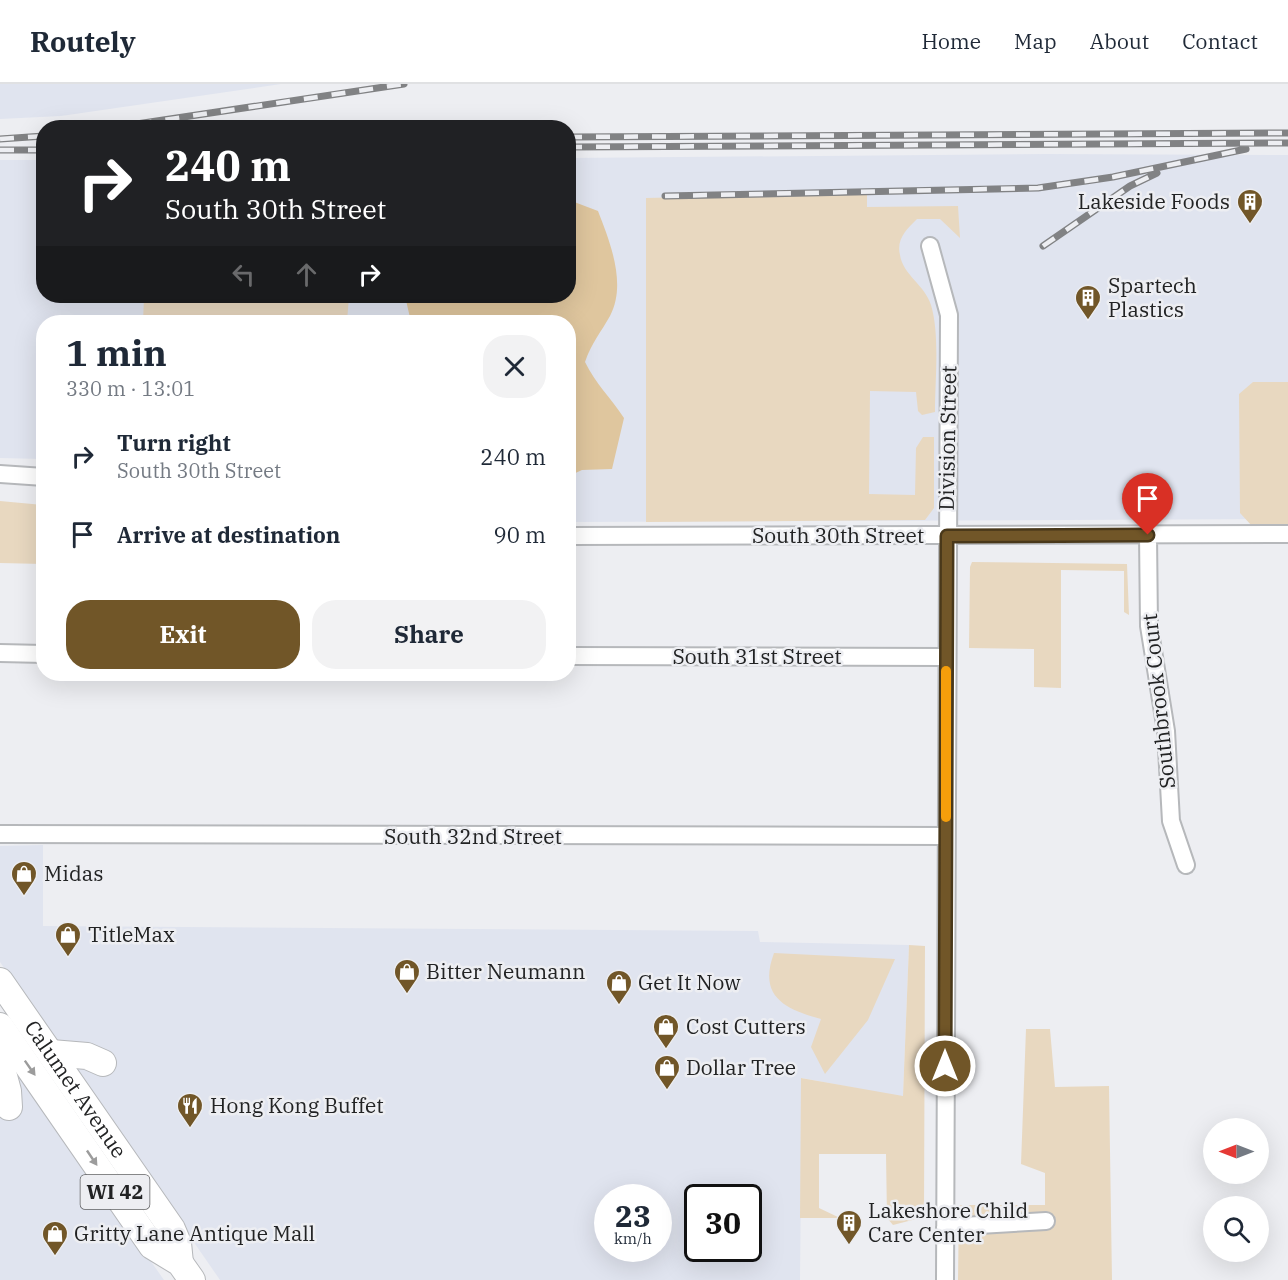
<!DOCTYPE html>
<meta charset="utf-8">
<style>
body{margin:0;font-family:"IBM Plex Serif",serif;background:#f2f2f3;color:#1f2937;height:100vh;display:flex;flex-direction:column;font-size:22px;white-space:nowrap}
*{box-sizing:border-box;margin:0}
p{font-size:20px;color:#747a83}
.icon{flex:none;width:33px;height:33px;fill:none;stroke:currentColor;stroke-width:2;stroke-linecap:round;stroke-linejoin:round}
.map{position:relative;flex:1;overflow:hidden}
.drawer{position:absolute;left:36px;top:231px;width:540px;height:366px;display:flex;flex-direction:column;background:#fff;border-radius:24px;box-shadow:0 6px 24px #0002}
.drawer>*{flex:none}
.guide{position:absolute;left:36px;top:36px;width:540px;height:183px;border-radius:24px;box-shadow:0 6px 24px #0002;background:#202124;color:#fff;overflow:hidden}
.needle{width:39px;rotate:270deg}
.tools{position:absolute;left:1203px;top:1034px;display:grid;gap:12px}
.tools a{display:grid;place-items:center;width:66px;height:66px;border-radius:50%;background:#fff;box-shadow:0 6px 24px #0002;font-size:30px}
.speed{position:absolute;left:594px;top:1100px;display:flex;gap:12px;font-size:30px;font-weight:700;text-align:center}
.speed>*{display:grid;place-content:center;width:78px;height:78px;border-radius:50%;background:#fff;box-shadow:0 6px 24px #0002;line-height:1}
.speed small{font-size:15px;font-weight:400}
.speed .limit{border:3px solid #111;border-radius:9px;background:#fff;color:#111}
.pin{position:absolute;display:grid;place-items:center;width:51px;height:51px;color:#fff;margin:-62px -26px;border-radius:50% 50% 50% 0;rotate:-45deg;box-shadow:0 0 6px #0007}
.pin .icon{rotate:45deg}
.me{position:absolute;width:66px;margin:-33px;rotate:0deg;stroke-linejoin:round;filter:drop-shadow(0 0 4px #0008)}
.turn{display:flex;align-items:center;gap:21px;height:126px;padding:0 30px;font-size:27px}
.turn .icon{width:78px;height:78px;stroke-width:2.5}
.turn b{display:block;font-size:42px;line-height:51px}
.lanes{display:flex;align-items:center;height:57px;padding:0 30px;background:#0003;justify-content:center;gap:30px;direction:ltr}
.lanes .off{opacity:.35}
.round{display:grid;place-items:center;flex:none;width:63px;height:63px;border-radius:24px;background:#f2f2f3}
.overview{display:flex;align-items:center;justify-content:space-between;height:102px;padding:0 30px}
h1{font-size:36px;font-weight:700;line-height:45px}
.cta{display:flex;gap:12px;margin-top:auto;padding:12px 30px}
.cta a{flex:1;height:69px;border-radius:24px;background:#715628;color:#fff;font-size:24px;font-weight:700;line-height:69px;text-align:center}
.cta a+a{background:#f2f2f3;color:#1f2937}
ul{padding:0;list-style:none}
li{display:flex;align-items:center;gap:18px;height:78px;padding:0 30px}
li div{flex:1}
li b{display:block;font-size:22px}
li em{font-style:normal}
header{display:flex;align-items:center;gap:36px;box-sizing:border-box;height:84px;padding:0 30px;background:#fff;border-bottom:2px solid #e0e1e3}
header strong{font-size:28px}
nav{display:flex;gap:33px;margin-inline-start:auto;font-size:21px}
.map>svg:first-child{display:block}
</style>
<header>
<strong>Routely</strong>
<nav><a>Home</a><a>Map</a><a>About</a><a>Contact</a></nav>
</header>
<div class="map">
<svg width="1288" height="1196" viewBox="0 0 1288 1196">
<rect width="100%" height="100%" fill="#edeef2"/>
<!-- built -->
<path fill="#e0e4ef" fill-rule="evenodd" d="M0,0H281L61,32L0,35Z
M1046,70L1288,71V435L569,438L568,238H44L43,375L0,374V76H43L44,212H568L569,74Z
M43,761V842L758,847L760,858L909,861L903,1013L802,994L800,1196H220L0,878V762ZM608,1113H658V1164H608ZM698,1113H748V1164H698Z
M0,959L145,1169L164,1196H0Z"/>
<!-- green -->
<path fill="#e8d8c0" d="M867,109V123L958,122L960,154L940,135H917C907,145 896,155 900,171C903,191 925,201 931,221C940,251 935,296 935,328L922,331L918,327L916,308L870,307L869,410L915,411L916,364L923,353H934V424L925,436L646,438V114Z
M349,212L347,238H143L144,213Z
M1253,298H1288V441L1252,442L1240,429L1239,310Z
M0,417L43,421V480L0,479Z
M972,478L1127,480L1129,531L1124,528V487L1061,486V604L1034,603V565L969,564L970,483Z
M909,861L925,862L924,1133L893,1141L887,1134L886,1070H819V1124L840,1134H800L801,994L903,1012Z
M774,869L895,875L868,936L825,990L811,963L821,935C784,925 758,912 774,869Z
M1026,945H1050L1055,1003L1109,1002L1112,1196H958L959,1121H1045V1089L1021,1080Z"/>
<!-- water -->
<path fill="#dfc69e" d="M569,116L598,127C610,158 627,200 610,232C601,248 591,260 585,278C595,299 611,314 624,334L612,385L582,386L569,392L568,238H411L405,212H568Z"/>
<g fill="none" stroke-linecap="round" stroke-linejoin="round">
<defs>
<path id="street" d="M930,162L949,231L945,1196
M0,390L44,393
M1148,451L1149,542L1166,647L1171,737L1186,781
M568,452L1288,450
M0,569L44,570
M568,572L946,573
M0,750L946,752
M945,1143L1046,1137"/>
<g id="primary">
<path id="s1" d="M0,897L172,1145L178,1159L180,1179"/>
<path d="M0,942L152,1162L180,1179L192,1196"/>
<path d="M51,969L87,972L103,979"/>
<path d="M0,977L8,1007L9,1023"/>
</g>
</defs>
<!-- street casing -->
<use href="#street" stroke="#b6b8bb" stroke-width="20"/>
<!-- primary casing -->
<use href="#primary" stroke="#b6b8bb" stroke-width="28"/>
<!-- street -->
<use href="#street" stroke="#fff" stroke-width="16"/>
<!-- primary -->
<use href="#primary" stroke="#fff" stroke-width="26"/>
<defs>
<path id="rail" d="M110,44L404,0
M568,53L1288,49
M0,55L44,52
M568,63L1288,59
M0,66H44
M665,112L1038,104L1113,93L1246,65
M1043,162L1130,102L1157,89"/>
</defs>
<!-- rail casing -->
<use href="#rail" stroke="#818284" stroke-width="7"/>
<!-- rail -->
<use href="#rail" stroke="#edeef2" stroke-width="4.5" stroke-dasharray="14" stroke-linecap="butt"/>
</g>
<!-- one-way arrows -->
<defs><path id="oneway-solid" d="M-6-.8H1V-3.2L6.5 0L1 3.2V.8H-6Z" transform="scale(1.5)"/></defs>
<g fill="#9c9c9c">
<use href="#oneway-solid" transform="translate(30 984) rotate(55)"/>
<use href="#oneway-solid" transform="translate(92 1074) rotate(56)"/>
</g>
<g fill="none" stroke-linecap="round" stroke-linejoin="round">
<defs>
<path id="route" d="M945,982L947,452L1148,451"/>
</defs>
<!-- route casing -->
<use href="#route" stroke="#49381a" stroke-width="15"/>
<!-- route -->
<use href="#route" stroke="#715628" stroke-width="10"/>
<!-- slow -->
<path stroke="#f59e0b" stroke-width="10" d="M946,587V733"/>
</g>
<!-- icons -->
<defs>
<symbol id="building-pin" viewBox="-11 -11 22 30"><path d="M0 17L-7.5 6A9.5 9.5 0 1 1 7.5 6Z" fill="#715628" stroke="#edeef2"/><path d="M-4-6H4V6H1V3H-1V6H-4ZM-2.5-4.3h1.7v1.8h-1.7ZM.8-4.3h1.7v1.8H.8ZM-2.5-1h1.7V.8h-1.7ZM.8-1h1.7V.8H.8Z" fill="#fff"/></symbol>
<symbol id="shop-pin" viewBox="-11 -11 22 30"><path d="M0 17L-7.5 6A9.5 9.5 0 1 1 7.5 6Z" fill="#715628" stroke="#edeef2"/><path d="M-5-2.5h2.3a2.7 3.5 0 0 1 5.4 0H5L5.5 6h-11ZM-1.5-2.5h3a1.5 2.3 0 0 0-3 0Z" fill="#fff"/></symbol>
<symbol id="restaurant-pin" viewBox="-11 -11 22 30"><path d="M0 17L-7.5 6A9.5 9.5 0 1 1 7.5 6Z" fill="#715628" stroke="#edeef2"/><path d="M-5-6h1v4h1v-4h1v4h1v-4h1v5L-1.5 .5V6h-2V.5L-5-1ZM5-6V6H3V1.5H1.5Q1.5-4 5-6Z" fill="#fff"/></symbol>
</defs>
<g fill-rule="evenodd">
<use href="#building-pin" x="1235" y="103" width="30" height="40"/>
<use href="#building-pin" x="1073" y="199" width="30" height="40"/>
<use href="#shop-pin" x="9" y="775" width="30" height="40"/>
<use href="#shop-pin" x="53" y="836" width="30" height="40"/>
<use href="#shop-pin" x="392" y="873" width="30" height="40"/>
<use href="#shop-pin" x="604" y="884" width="30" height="40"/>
<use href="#shop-pin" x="651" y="928" width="30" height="40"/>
<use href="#shop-pin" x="652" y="969" width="30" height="40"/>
<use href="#restaurant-pin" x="175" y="1007" width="30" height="40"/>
<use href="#building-pin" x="834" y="1124" width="30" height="40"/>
<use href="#shop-pin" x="40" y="1135" width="30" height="40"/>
</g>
<g text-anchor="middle" stroke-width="5" stroke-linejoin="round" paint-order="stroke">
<!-- shield labels -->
<rect fill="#edeef2" stroke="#5f6062" stroke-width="1.5" x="80.5" y="1091" width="69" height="34" rx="4.5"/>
<g font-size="20" font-weight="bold" fill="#222324">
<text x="115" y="1115">WI 42</text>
</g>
<!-- poi labels -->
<g font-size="21" fill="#222324" stroke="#edeef2" text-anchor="start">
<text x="1230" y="125" text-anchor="end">Lakeside Foods</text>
<text x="1108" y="209">Spartech<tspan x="1108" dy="24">Plastics</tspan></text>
<text x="44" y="797">Midas</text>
<text x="88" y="858">TitleMax</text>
<text x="426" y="895">Bitter Neumann</text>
<text x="638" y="906">Get It Now</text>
<text x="686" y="950">Cost Cutters</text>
<text x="686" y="991">Dollar Tree</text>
<text x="210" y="1029">Hong Kong Buffet</text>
<text x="868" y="1134">Lakeshore Child<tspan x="868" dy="24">Care Center</tspan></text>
<text x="74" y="1157">Gritty Lane Antique Mall</text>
</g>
<!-- street labels -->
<g font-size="21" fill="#222324" stroke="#edeef2">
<text transform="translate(948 354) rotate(-89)" y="7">Division Street</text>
<text x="838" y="459">South 30th Street</text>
<text x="757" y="580">South 31st Street</text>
<text transform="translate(1159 617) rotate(-96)" y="7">Southbrook Court</text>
<text x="473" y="760">South 32nd Street</text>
<text dy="7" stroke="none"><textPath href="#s1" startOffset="132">Calumet Avenue</textPath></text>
</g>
</g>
</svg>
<div class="tools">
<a><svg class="needle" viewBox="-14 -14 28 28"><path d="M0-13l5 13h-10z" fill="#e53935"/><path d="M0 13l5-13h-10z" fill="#747a83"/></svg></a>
<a><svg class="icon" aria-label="search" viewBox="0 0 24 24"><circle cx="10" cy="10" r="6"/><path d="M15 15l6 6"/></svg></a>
</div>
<div class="speed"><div>23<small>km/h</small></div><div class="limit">30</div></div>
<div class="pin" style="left:1148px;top:451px;background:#d93025"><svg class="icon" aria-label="arrive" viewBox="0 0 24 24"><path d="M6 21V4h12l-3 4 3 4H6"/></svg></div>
<svg class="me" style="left:945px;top:982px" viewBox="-20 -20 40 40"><circle r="17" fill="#715628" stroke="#fff" stroke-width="3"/><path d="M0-11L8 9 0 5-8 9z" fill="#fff"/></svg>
<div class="guide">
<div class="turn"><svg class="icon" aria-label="right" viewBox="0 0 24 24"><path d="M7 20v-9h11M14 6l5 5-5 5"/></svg><div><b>240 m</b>South 30th Street</div></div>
<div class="lanes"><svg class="icon off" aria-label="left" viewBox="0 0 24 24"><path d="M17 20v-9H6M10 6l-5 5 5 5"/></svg><svg class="icon off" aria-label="ahead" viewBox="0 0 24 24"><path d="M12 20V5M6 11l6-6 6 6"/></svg><svg class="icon" aria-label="right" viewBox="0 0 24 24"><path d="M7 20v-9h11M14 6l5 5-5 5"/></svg></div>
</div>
<section class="drawer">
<div class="overview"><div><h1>1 min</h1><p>330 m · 13:01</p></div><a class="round"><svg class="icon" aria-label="close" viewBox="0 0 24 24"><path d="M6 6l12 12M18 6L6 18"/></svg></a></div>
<ul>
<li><svg class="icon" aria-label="right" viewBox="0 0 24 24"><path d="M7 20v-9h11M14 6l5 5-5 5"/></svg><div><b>Turn right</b><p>South 30th Street</p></div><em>240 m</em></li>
<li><svg class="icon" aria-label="arrive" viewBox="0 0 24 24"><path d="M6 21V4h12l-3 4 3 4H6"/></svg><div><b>Arrive at destination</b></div><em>90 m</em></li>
</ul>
<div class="cta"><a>Exit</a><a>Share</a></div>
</section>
</div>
